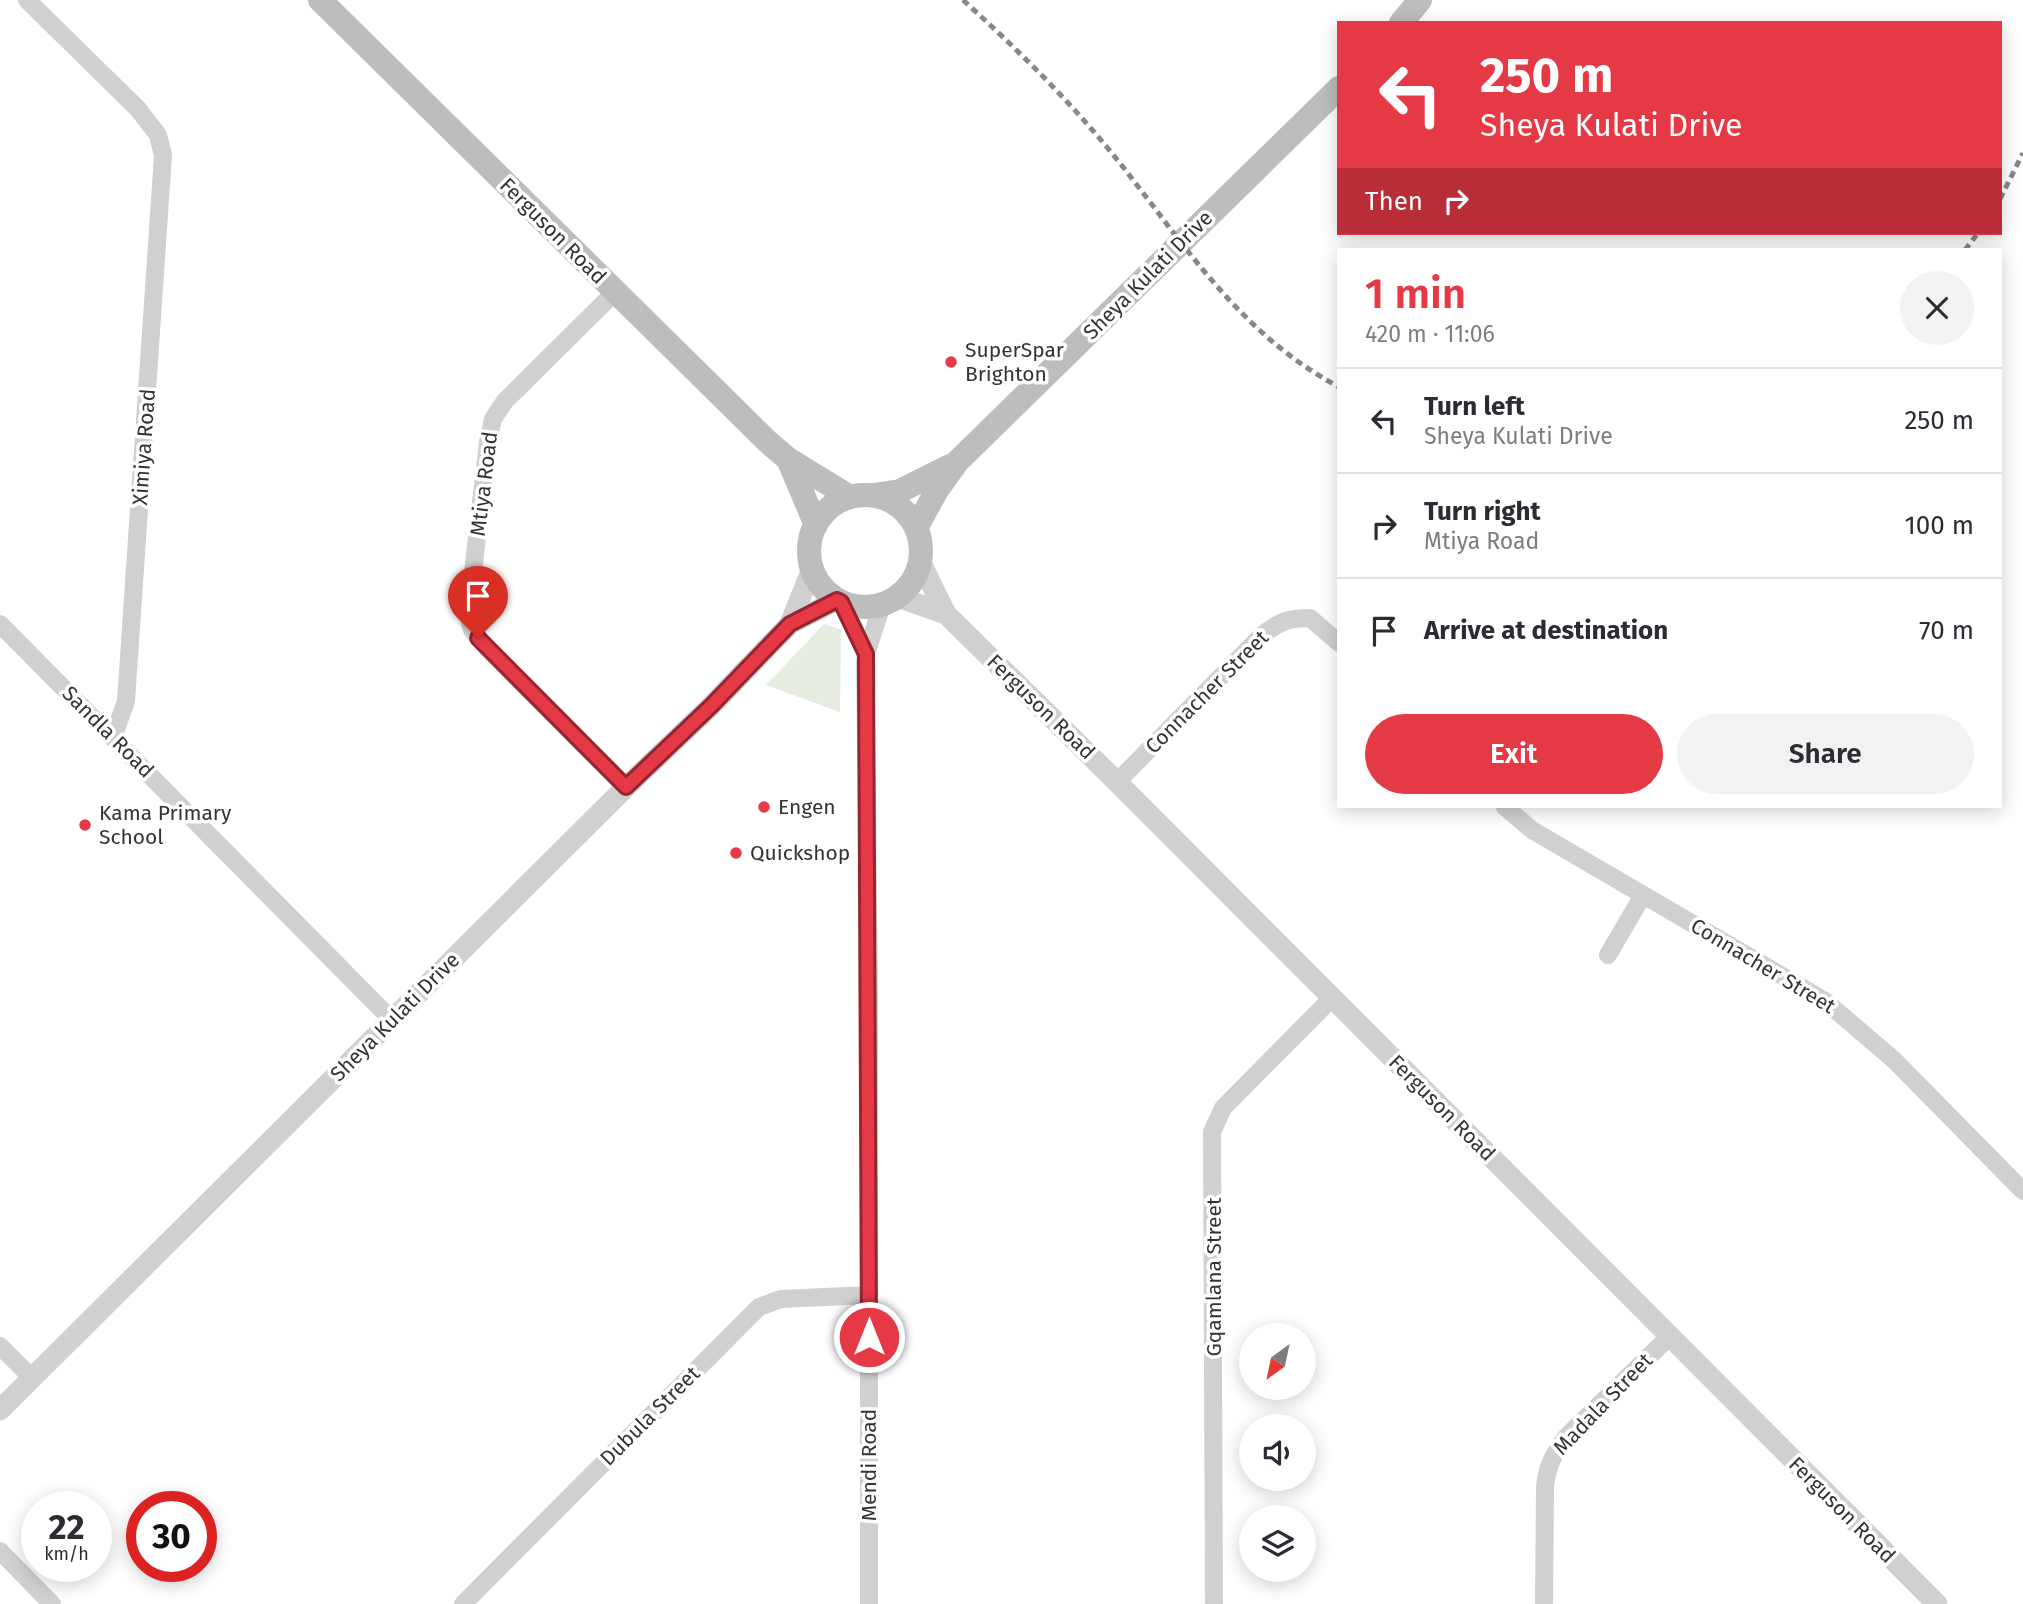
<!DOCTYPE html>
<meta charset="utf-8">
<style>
body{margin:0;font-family:"Fira Sans",sans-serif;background:#f2f2f3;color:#2b2b33;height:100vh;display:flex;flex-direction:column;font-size:26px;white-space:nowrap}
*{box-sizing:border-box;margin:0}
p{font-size:23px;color:#7c7c81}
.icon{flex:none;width:38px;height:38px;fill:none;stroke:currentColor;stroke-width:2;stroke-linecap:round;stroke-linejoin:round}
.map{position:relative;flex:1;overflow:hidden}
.side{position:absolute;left:1337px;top:248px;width:665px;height:560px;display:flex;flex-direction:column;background:#fff;border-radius:0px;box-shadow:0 4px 18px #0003}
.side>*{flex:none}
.top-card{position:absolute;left:1337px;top:21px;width:665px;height:214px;border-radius:0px;box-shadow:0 4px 18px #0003;background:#e63946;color:#fff;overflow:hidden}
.needle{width:46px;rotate:213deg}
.controls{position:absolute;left:1239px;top:1323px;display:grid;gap:14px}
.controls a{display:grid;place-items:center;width:77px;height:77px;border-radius:50%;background:#fff;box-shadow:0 4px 18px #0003;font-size:35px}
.speed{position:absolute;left:21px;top:1491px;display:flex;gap:14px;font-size:35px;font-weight:700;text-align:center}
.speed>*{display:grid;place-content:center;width:91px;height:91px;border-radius:50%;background:#fff;box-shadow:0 4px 18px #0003;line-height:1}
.speed small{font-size:18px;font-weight:400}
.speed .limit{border:10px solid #d22;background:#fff;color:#111}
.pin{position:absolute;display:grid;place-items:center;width:60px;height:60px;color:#fff;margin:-72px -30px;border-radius:50% 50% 50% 0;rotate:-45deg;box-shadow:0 0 7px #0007}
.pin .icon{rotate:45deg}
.me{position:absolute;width:77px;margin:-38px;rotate:0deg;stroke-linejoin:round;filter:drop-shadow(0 0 5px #0008)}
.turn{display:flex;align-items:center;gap:24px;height:147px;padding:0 28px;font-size:32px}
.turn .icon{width:91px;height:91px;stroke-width:2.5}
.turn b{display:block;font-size:49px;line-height:60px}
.then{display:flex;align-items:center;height:66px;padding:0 28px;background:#0003;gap:14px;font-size:26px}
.round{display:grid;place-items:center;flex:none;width:74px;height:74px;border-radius:37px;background:#f2f2f3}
.headline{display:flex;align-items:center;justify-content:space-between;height:119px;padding:0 28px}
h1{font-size:42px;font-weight:600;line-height:52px;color:#e63946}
.primary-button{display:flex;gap:14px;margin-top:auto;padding:14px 28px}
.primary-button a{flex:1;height:80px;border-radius:42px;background:#e63946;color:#fff;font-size:28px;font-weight:600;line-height:80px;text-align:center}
.primary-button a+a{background:#f2f2f3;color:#2b2b33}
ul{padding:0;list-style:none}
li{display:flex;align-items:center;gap:21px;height:105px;padding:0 28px;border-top:2px solid #e1e1e2}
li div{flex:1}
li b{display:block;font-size:26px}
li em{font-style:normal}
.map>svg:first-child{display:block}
</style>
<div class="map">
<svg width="2023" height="1604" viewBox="0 0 2023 1604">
<rect width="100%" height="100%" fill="#fff"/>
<!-- green -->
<path fill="#e6ecdf" d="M824,624L841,630L840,712L766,685Z"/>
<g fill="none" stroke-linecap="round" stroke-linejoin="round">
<!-- minor -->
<path stroke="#d0d0d0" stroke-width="18" d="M27,0L138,109L158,135L163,155L126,701L113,738
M615,292L505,401L493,419L488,442L468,615L472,630L487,648L626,787
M841,602L866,654
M0,624L392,1020
M1117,782L1261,636C1279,622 1287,618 1310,618L1339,643
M1505,807L1532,830L1825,1001L1894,1060L2023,1191
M1608,955L1643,895
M0,1346L32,1378
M0,1551L52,1604
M463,1604L759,1307L781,1299L869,1295
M869,1604V992L865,663L866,654L882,605
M1214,1604L1212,1132L1223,1108L1332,998
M1544,1604L1545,1487C1547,1466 1554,1453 1567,1436L1670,1336"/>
<!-- tertiary -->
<path stroke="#d0d0d0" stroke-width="21" d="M921,563L946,614L1117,782L1937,1604
M898,597L946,614
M790,624L812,569
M0,1410L626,787L711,706L790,624L837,600"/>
<!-- secondary -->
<path stroke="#bdbdbd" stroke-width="24" d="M320,0L768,442L788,459L850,497
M1401,23L1420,0
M788,459L816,525
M809 551a56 56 0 1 1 112 0a56 56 0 1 1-112 0Z
M874,495L900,491L950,466
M916,528L937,490L957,462L1339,88"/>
<!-- rail -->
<path stroke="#888" stroke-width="5" stroke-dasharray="7 5" stroke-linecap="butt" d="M963,0C1017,49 1069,100 1115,157C1184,243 1238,333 1339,387
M2000,199L2023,153
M1965,250L1978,233"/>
</g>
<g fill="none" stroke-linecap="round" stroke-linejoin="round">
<defs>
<path id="route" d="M478,638L626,787L711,706L790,624L837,600L841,602L866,654L869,1337"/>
</defs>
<!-- route casing -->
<use href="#route" stroke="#96252e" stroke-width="18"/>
<!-- route -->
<use href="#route" stroke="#e63946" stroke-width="12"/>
</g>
<!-- markers -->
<g fill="#e63946" stroke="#fff" stroke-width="2.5">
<circle cx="951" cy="362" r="7"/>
<circle cx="764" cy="807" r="7"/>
<circle cx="85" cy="825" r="7"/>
<circle cx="736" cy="853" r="7"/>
</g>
<g text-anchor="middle" stroke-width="7" stroke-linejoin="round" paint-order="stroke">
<!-- street labels -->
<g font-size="21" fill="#333" stroke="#fff">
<text transform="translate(553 231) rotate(45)" y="7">Ferguson Road</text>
<text transform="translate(1148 275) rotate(-45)" y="7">Sheya Kulati Drive</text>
<text transform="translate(144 447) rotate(-86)" y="7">Ximiya Road</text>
<text transform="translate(484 484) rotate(-83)" y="7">Mtiya Road</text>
<text transform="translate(1207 692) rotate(-45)" y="7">Connacher Street</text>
<text transform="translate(1041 707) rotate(44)" y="7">Ferguson Road</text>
<text transform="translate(108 732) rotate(45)" y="7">Sandla Road</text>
<text transform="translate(1763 966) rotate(31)" y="7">Connacher Street</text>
<text transform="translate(395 1017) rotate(-45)" y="7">Sheya Kulati Drive</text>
<text transform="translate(1442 1108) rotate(45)" y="7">Ferguson Road</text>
<text transform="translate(1214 1277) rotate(-90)" y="7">Gqamlana Street</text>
<text transform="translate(1603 1404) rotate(-46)" y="7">Madala Street</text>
<text transform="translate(650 1416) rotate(-45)" y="7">Dubula Street</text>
<text transform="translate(869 1465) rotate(-90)" y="7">Mendi Road</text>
<text transform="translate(1842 1510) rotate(45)" y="7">Ferguson Road</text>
</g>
<!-- poi labels -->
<g font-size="21" fill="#333" stroke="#fff" text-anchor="start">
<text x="965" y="357">SuperSpar<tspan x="965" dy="24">Brighton</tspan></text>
<text x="778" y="814">Engen</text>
<text x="99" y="820">Kama Primary<tspan x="99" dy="24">School</tspan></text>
<text x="750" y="860">Quickshop</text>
</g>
</g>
</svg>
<div class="controls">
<a><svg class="needle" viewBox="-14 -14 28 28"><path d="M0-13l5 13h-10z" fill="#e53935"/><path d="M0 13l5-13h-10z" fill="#7c7c81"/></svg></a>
<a><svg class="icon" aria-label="sound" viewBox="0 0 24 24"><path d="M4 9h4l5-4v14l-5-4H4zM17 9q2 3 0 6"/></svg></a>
<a><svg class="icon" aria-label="layers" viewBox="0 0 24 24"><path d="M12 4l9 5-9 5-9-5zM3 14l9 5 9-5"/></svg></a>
</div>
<div class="speed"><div>22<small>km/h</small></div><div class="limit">30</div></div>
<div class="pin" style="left:478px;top:638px;background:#d93025"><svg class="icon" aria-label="arrive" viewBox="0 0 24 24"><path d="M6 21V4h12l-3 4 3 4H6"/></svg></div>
<svg class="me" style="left:869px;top:1337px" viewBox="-20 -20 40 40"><circle r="17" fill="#e63946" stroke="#fff" stroke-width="3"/><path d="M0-11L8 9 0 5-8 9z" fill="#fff"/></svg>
<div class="top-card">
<div class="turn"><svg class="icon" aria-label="left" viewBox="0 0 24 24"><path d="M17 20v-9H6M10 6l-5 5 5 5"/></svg><div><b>250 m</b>Sheya Kulati Drive</div></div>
<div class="then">Then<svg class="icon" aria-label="right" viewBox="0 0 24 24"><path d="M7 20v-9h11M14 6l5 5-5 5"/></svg></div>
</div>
<section class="side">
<div class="headline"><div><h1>1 min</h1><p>420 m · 11:06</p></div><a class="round"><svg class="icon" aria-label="close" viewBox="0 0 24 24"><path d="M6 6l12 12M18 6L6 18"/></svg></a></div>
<ul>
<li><svg class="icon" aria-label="left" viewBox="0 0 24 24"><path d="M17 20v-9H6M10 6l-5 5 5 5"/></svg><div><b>Turn left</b><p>Sheya Kulati Drive</p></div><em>250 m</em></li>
<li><svg class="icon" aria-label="right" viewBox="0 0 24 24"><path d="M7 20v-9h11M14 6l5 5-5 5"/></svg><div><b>Turn right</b><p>Mtiya Road</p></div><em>100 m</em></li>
<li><svg class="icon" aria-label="arrive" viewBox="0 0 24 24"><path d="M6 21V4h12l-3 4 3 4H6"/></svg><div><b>Arrive at destination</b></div><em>70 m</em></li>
</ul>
<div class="primary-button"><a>Exit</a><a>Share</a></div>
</section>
</div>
